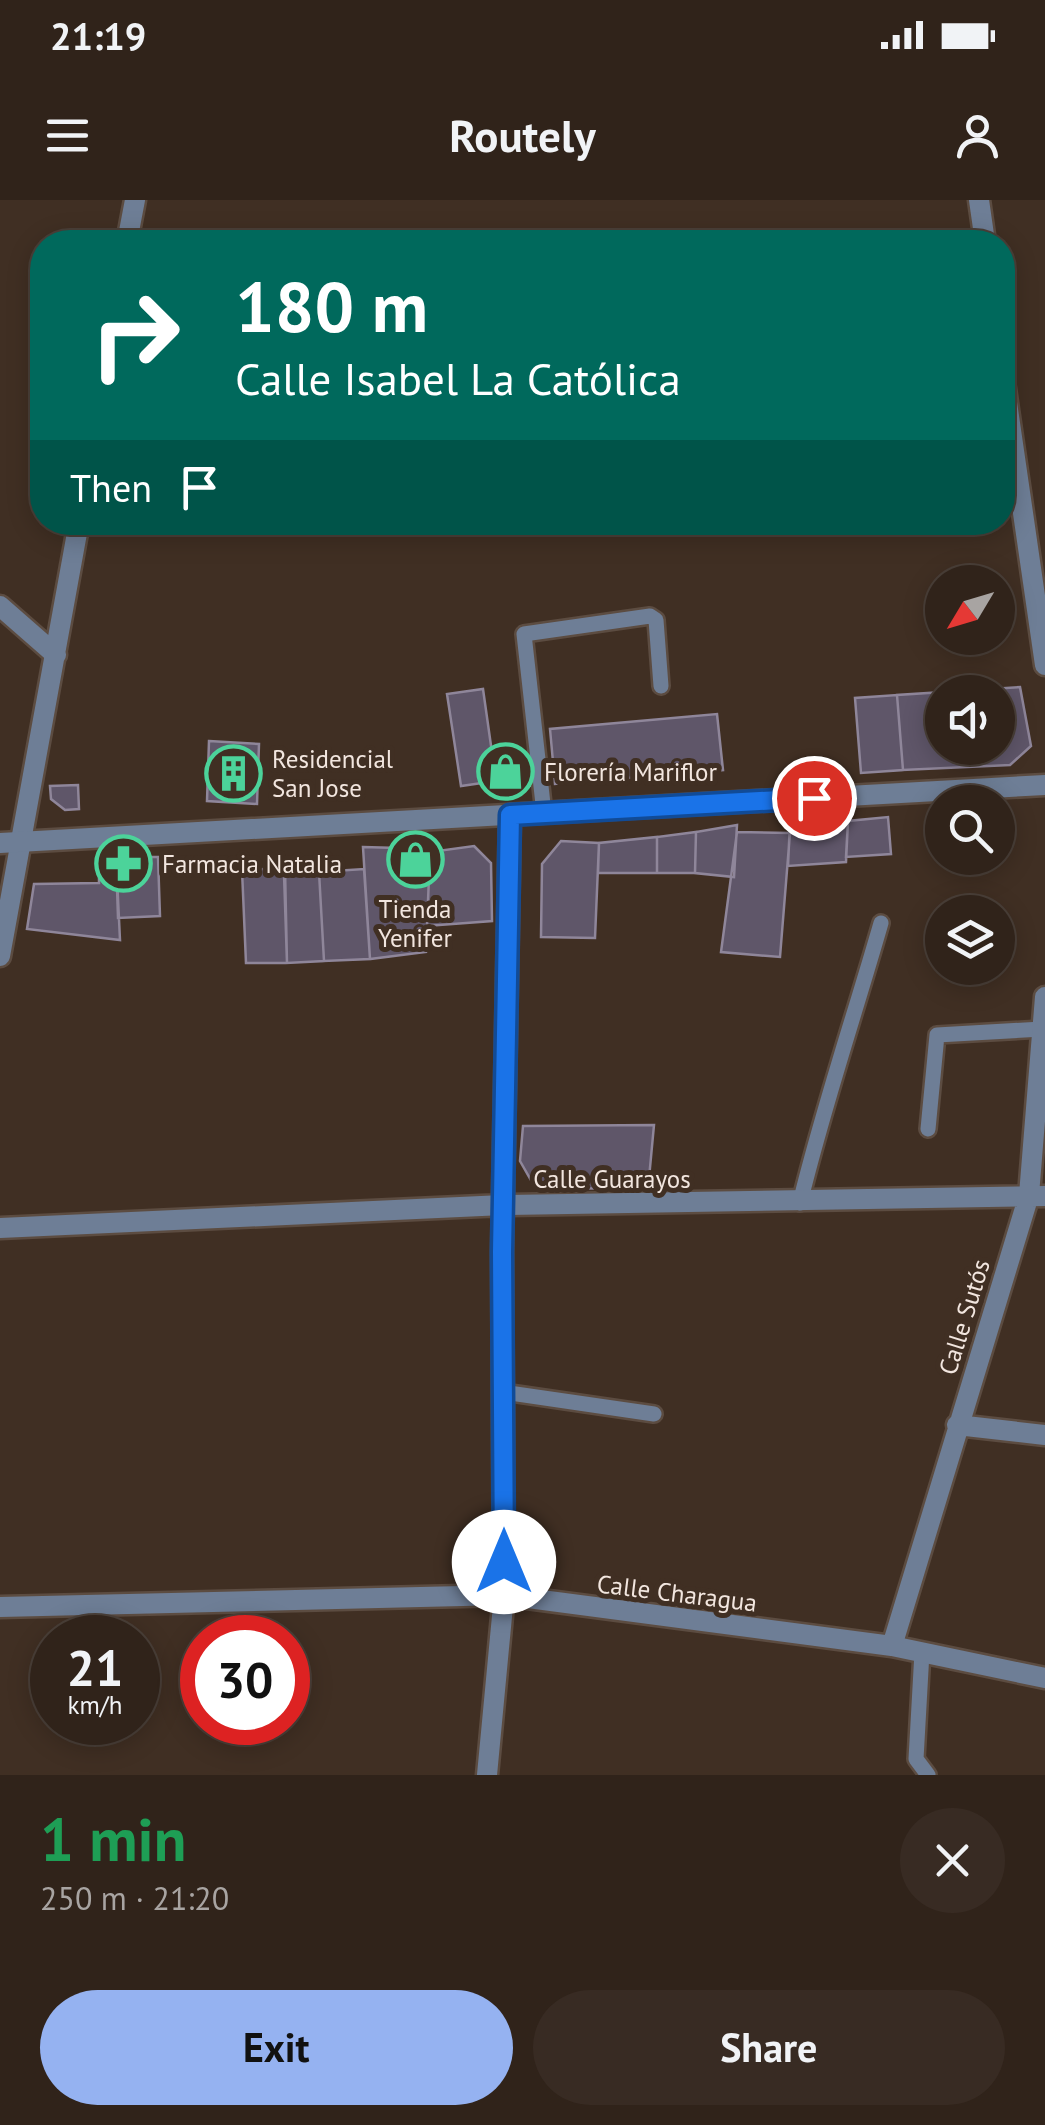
<!DOCTYPE html>
<meta charset="utf-8">
<style>
body{margin:0;font-family:"PT Sans",sans-serif;background:#382b23;color:#f1f3f6;height:100vh;display:flex;flex-direction:column;font-size:38px;white-space:nowrap}
*{box-sizing:border-box;margin:0}
p{font-size:32px;color:#a8a4a2}
.icon{flex:none;width:55px;height:55px;fill:none;stroke:currentColor;stroke-width:2;stroke-linecap:round;stroke-linejoin:round}
.map{position:relative;height:1575px;overflow:hidden}
.side{display:flex;flex-direction:column;background:#30231a;flex:1}
.side>*{flex:none}
.banner{position:absolute;left:30px;top:30px;width:985px;height:305px;border-radius:40px;box-shadow:0 5px 25px #0003,0 0 0 2px #4b4039;background:#00695c;color:#fff;overflow:hidden}
.needle{width:65px;rotate:232deg}
.tools{position:absolute;left:925px;top:365px;display:grid;gap:20px}
.tools a{display:grid;place-items:center;width:90px;height:90px;border-radius:50%;background:#30231a;box-shadow:0 5px 25px #0003,0 0 0 2px #4b4039;font-size:50px}
.speed{position:absolute;left:30px;top:1415px;display:flex;gap:20px;font-size:50px;font-weight:700;text-align:center}
.speed>*{display:grid;place-content:center;width:130px;height:130px;border-radius:50%;background:#30231a;box-shadow:0 5px 25px #0003,0 0 0 2px #4b4039;line-height:1}
.speed small{font-size:25px;font-weight:400}
.speed .limit{border:15px solid #d22;background:#fff;color:#111}
.pin{position:absolute;display:grid;place-items:center;width:85px;height:85px;color:#fff;margin:-42px;border:5px solid #fff;border-radius:50%;box-shadow:0 2px 10px #0007}
.me{position:absolute;width:110px;margin:-55px;rotate:0deg;stroke-linejoin:round;filter:drop-shadow(0 0 8px #0008)}
.turn{display:flex;align-items:center;gap:35px;height:210px;padding:0 40px;font-size:45px}
.turn .icon{width:130px;height:130px;stroke-width:2.5}
.turn b{display:block;font-size:70px;line-height:85px}
.then{display:flex;align-items:center;height:95px;padding:0 40px;background:#0003;gap:20px;font-size:38px}
.round{display:grid;place-items:center;flex:none;width:105px;height:105px;border-radius:52px;background:#382b23}
.overview{display:flex;align-items:center;justify-content:space-between;height:170px;padding:0 40px}
h1{font-size:60px;font-weight:600;line-height:75px;color:#1e9e55}
.cta{display:flex;gap:20px;margin-top:auto;padding:20px 40px}
.cta a{flex:1;height:115px;border-radius:60px;background:#95b2f1;color:#111;font-size:40px;font-weight:600;line-height:115px;text-align:center}
.cta a+a{background:#382b23;color:#f1f3f6}
.status{display:flex;justify-content:space-between;align-items:center;height:70px;padding:0 50px;background:#30231a;direction:ltr}
.status svg{height:28px;fill:currentColor}
header{display:flex;justify-content:space-between;align-items:center;height:130px;padding:0 40px;background:#30231a;font-size:45px;font-weight:600}
.map>svg:first-child{display:block}
</style>
<div class="status"><b>21:19</b><svg viewBox="0 0 49 12"><path d="M0 12V9h3v3zM5 12V6h3v6zM10 12V3h3v9zM15 12V0h3v12zM26 1h20v11H26zM47 4h2v5h-2z"/></svg></div>
<header><svg class="icon" aria-label="menu" viewBox="0 0 24 24"><path d="M4 6h16M4 12h16M4 18h16"/></svg>Routely<svg class="icon" aria-label="person" viewBox="0 0 24 24"><circle cx="12" cy="8" r="4"/><path d="M4 21q1-7 8-7t8 7"/></svg></header>
<div class="map">
<svg width="1045" height="1575" viewBox="0 0 1045 1575">
<rect width="100%" height="100%" fill="#402f23"/>
<!-- building -->
<path fill="#5f5669" stroke="#8f869a" stroke-width="2.5" fill-rule="evenodd" d="M1020,487L1031,546L1010,565L903,570L897,495ZM942,492H998V548H942Z
M483,489L496,581L461,586L447,494Z
M897,495L903,570L861,573L855,498Z
M717,514L723,570L555,584L550,529Z
M209,541L259,544L257,604L207,601Z
M532,559L535,585L517,588L514,561Z
M514,561L517,588L498,590L494,564Z
M78,585L79,609L65,610L51,599L50,586Z
M888,617L891,654L846,657L848,621Z
M848,621L846,662L788,666L790,622Z
M737,625L734,677L695,673L696,632Z
M696,632L695,673H657V637Z
M737,632L790,633L780,757L721,752Z
M657,637V673H598L599,643Z
M561,641L599,643L595,738L541,737L542,664Z
M474,646L491,663L492,721L427,726L430,652Z
M363,647L398,648L400,654L430,652L426,752L370,759Z
M99,657H116L120,740L27,729L34,684L99,683Z
M116,657H158L160,716L118,718Z
M285,668L287,763H246L242,670Z
M364,669L370,759L324,761L319,672Z
M319,672L324,761L287,763L284,674Z
M654,925L648,989L546,988L532,982L520,961L523,926Z"/>
<g fill="none" stroke-linecap="round" stroke-linejoin="round">
<defs>
<path id="service" d="M544,613L524,434L650,416L656,420L661,486
M928,929L937,835L1042,829
M800,1003C823,908 854,817 881,723
M503,1192L654,1214
M922,1452L916,1559L928,1575"/>
<path id="minor" d="M979,0L985,42
M127,42L135,0
M1002,168L1045,465
M0,406L56,455
M0,756L79,322
M0,1028L503,1005L1045,996
M957,1225L1045,1235
M0,1407L504,1395L892,1446L1045,1478
M892,1446L1029,995L1045,797
M487,1575L504,1395L502,1052L510,615"/>
<path id="tertiary" d="M0,643L1045,585"/>
</defs>
<!-- service casing -->
<use href="#service" stroke="#5c4c41" stroke-width="20"/>
<!-- minor casing -->
<use href="#minor" stroke="#5c4c41" stroke-width="25"/>
<!-- tertiary casing -->
<use href="#tertiary" stroke="#5c4c41" stroke-width="25"/>
<!-- service -->
<use href="#service" stroke="#6e7e96" stroke-width="15"/>
<!-- minor -->
<use href="#minor" stroke="#6e7e96" stroke-width="20"/>
<!-- tertiary -->
<use href="#tertiary" stroke="#6e7e96" stroke-width="20"/>
</g>
<g fill="none" stroke-linecap="round" stroke-linejoin="round">
<defs>
<path id="route" d="M504,1362L502,1052L510,615L814,598"/>
</defs>
<!-- route casing -->
<use href="#route" stroke="#114b97" stroke-width="25"/>
<!-- route -->
<use href="#route" stroke="#1a73e8" stroke-width="18"/>
</g>
<!-- icons -->
<defs>
<symbol id="shop-ring" viewBox="-11 -11 22 22"><circle r="9.5" fill="#402f23" stroke="#4cd39a" stroke-width="1.5"/><path d="M-5-2.5h2.3a2.7 3.5 0 0 1 5.4 0H5L5.5 6h-11ZM-1.5-2.5h3a1.5 2.3 0 0 0-3 0Z" fill="#4cd39a"/></symbol>
<symbol id="building-ring" viewBox="-11 -11 22 22"><circle r="9.5" fill="#402f23" stroke="#4cd39a" stroke-width="1.5"/><path d="M-4-6H4V6H1V3H-1V6H-4ZM-2.5-4.3h1.7v1.8h-1.7ZM.8-4.3h1.7v1.8H.8ZM-2.5-1h1.7V.8h-1.7ZM.8-1h1.7V.8H.8Z" fill="#4cd39a"/></symbol>
<symbol id="pharmacy-ring" viewBox="-11 -11 22 22"><circle r="9.5" fill="#402f23" stroke="#4cd39a" stroke-width="1.5"/><path d="M-2-6h4v4h4v4h-4v4h-4v-4h-4v-4h4Z" fill="#4cd39a"/></symbol>
</defs>
<g fill-rule="evenodd">
<use href="#shop-ring" x="474" y="540" width="63" height="63"/>
<use href="#building-ring" x="202" y="542" width="63" height="63"/>
<use href="#shop-ring" x="384" y="628" width="63" height="63"/>
<use href="#pharmacy-ring" x="92" y="632" width="63" height="63"/>
</g>
<g text-anchor="middle" stroke-width="10" stroke-linejoin="round" paint-order="stroke">
<!-- poi labels -->
<g font-size="25" fill="#f2e6df" stroke="#402f23" text-anchor="start">
<text x="272" y="568">Residencial<tspan x="272" dy="29">San Jose</tspan></text>
<text x="544" y="581">Florería Mariflor</text>
<text x="162" y="673">Farmacia Natalia</text>
<text x="415" y="718" text-anchor="middle">Tienda<tspan x="415" dy="29">Yenifer</tspan></text>
</g>
<!-- street labels -->
<g font-size="25" fill="#f2e6df" stroke="#402f23">
<text x="612" y="988">Calle Guarayos</text>
<text transform="translate(964 1117) rotate(-73)" y="9">Calle Sutós</text>
<text transform="translate(677 1393) rotate(7)" y="9">Calle Charagua</text>
</g>
</g>
</svg>
<div class="tools">
<a><svg class="needle" viewBox="-14 -14 28 28"><path d="M0-13l5 13h-10z" fill="#e53935"/><path d="M0 13l5-13h-10z" fill="#a8a4a2"/></svg></a>
<a><svg class="icon" aria-label="sound" viewBox="0 0 24 24"><path d="M4 9h4l5-4v14l-5-4H4zM17 9q2 3 0 6"/></svg></a>
<a><svg class="icon" aria-label="search" viewBox="0 0 24 24"><circle cx="10" cy="10" r="6"/><path d="M15 15l6 6"/></svg></a>
<a><svg class="icon" aria-label="layers" viewBox="0 0 24 24"><path d="M12 4l9 5-9 5-9-5zM3 14l9 5 9-5"/></svg></a>
</div>
<div class="speed"><div>21<small>km/h</small></div><div class="limit">30</div></div>
<div class="pin" style="left:814px;top:598px;background:#d93025"><svg class="icon" aria-label="arrive" viewBox="0 0 24 24"><path d="M6 21V4h12l-3 4 3 4H6"/></svg></div>
<svg class="me" style="left:504px;top:1362px" viewBox="-20 -20 40 40"><circle r="19" fill="#fff"/><path d="M0-13L10 11 0 6-10 11z" fill="#1a73e8"/></svg>
<div class="banner">
<div class="turn"><svg class="icon" aria-label="right" viewBox="0 0 24 24"><path d="M7 20v-9h11M14 6l5 5-5 5"/></svg><div><b>180 m</b>Calle Isabel La Católica</div></div>
<div class="then">Then<svg class="icon" aria-label="arrive" viewBox="0 0 24 24"><path d="M6 21V4h12l-3 4 3 4H6"/></svg></div>
</div>
</div>
<section class="side">
<div class="overview"><div><h1>1 min</h1><p>250 m · 21:20</p></div><a class="round"><svg class="icon" aria-label="close" viewBox="0 0 24 24"><path d="M6 6l12 12M18 6L6 18"/></svg></a></div>
<div class="cta"><a>Exit</a><a>Share</a></div>
</section>
